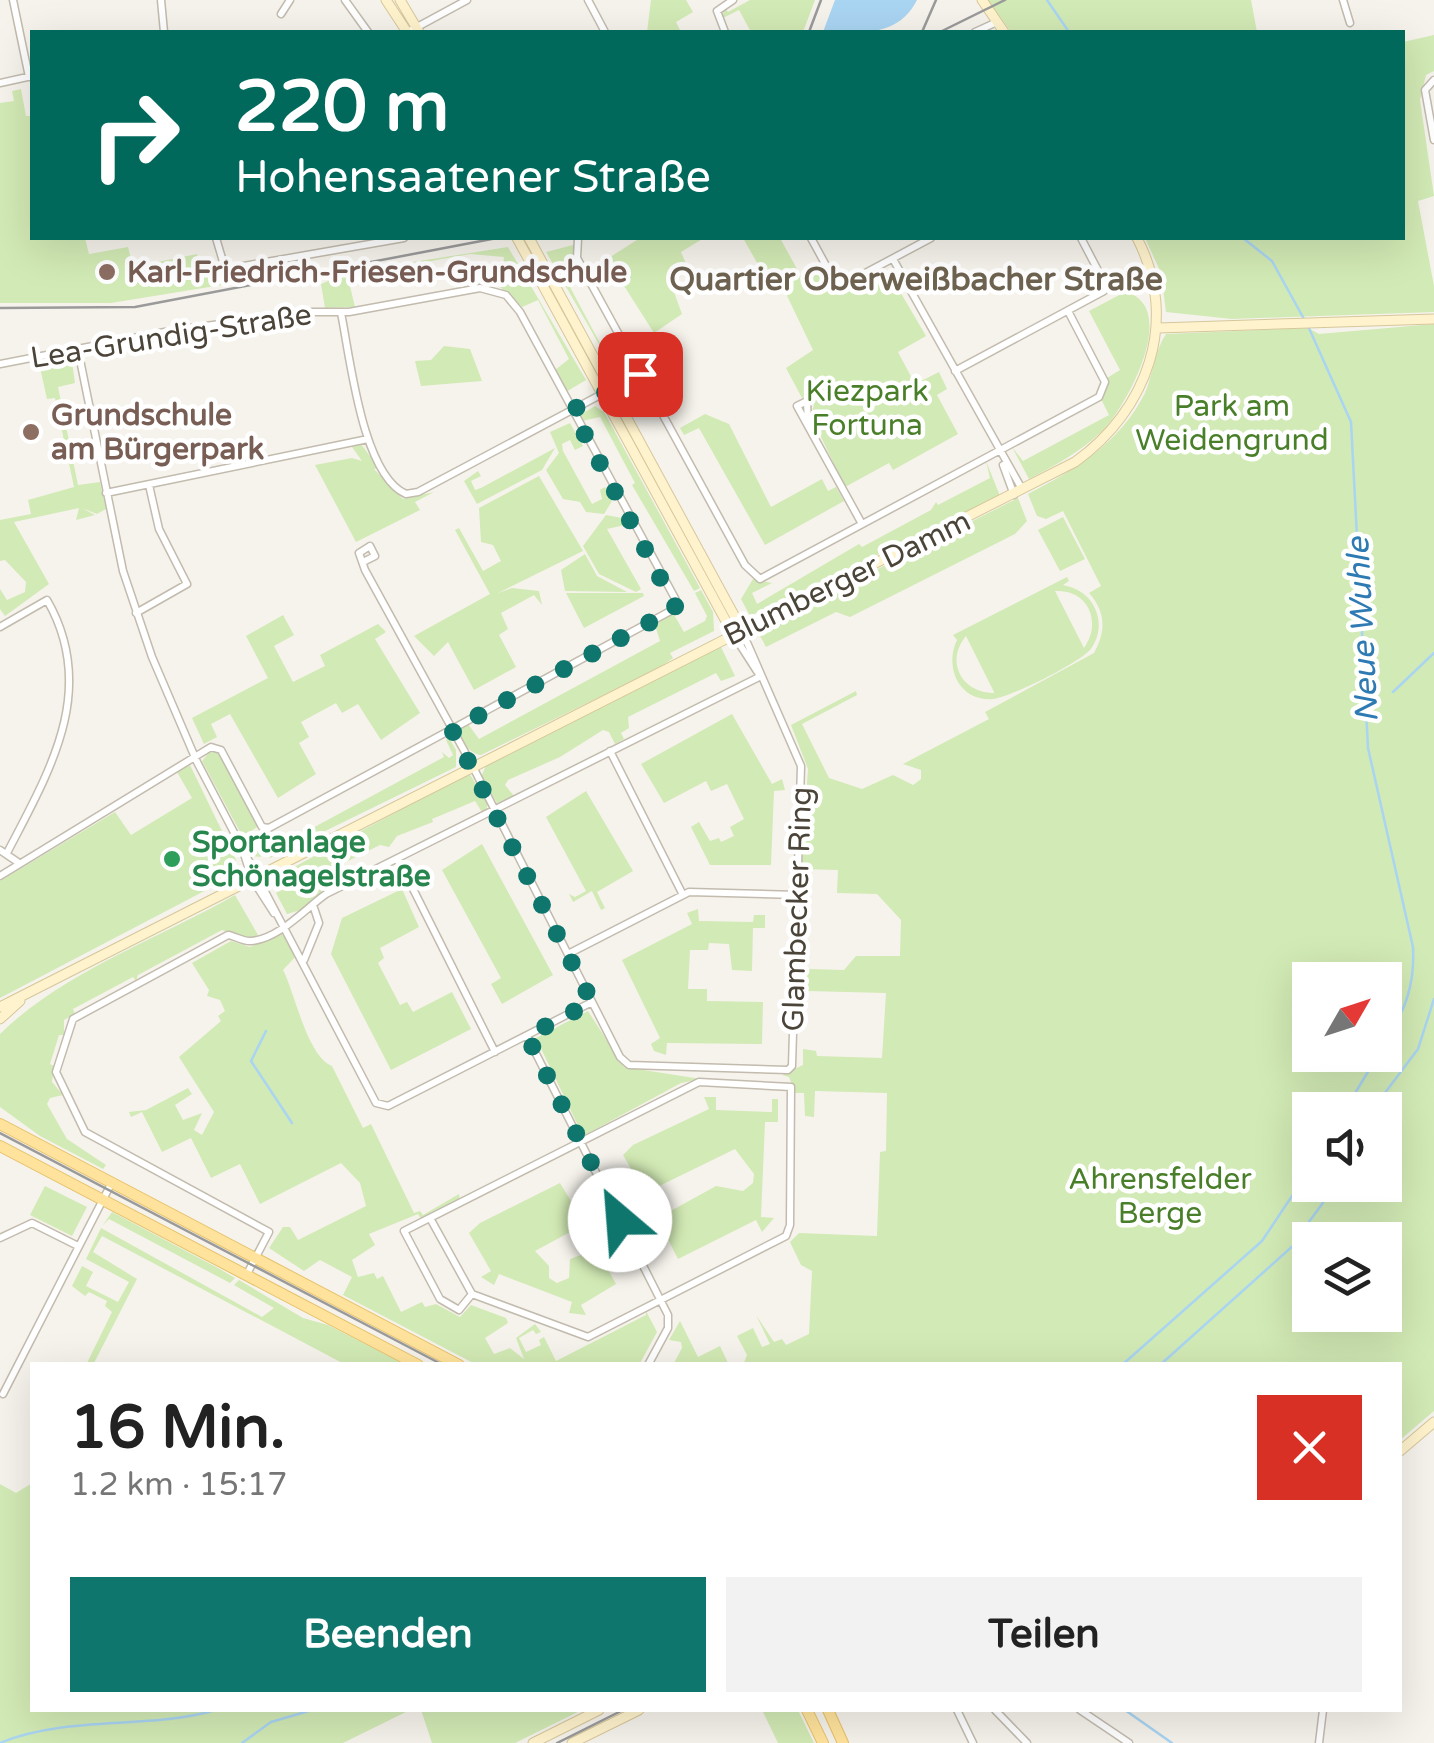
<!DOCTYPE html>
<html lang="de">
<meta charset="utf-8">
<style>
body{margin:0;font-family:"Varela Round",sans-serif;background:#f2f2f2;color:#222;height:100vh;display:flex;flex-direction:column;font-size:38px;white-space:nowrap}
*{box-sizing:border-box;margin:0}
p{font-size:32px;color:#767676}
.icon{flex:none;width:55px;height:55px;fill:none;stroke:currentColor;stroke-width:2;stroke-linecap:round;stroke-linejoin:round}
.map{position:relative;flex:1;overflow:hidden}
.panel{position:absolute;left:30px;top:1362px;width:1372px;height:350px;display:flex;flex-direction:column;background:#fff;border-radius:0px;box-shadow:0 10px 40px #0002}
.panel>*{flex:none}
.banner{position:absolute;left:30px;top:30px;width:1375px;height:210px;border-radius:0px;box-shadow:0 10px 40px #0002;background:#00695c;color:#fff;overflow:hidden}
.needle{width:65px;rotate:51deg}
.fabs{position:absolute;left:1292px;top:962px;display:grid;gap:20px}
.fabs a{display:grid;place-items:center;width:110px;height:110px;border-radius:0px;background:#fff;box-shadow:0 10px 40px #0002;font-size:50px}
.pin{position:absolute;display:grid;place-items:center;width:85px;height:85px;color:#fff;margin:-42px;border-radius:20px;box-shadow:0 5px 15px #0006}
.me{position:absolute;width:110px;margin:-55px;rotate:333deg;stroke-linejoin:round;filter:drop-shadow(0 0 8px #0008)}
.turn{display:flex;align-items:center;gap:35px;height:210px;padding:0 40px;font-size:45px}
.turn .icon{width:130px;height:130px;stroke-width:2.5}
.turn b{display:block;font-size:70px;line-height:85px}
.round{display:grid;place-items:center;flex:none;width:105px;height:105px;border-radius:0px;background:#f2f2f2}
.summary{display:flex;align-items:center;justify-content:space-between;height:170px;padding:0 40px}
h1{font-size:60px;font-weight:700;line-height:75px}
.primary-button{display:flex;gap:20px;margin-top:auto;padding:20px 40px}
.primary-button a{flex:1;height:115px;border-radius:0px;background:#0f766e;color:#fff;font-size:40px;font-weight:700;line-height:115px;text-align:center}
.primary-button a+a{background:#f2f2f2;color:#222}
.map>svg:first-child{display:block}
</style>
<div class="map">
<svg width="1434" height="1743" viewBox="0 0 1434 1743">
<rect width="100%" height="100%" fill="#f6f3ec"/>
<!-- green -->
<path fill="#d2eab5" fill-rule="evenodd" d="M651,0H686L693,12L676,22L681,32H647Z
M750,0H815L803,32H751L739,10L721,19L725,8L728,12Z
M988,0H1251L1257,32H1011Z
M1434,35V71L1426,75L1420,100L1434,196L1418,201L1434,286V312L1232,319L1166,312L1161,273L1145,238H1402L1403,42Z
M21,89L26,116H32V238H85L89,254L128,247L133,267L197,254L198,261L210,259L232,272L234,283L111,303H0V103L14,101L12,91Z
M640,238H704L681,252L688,268L671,284L682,314L654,333L607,259Z
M743,238H780L802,278L817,271L826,287L832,284L845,292L888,271L926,336L898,352L915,384L939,372L947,389L937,395L958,434L893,470L889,463L845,487L811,416L814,405L809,396L802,398L786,368L813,350L779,279L769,284Z
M573,245L583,275L570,287L609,360L618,357L630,364L615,372L546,252Z
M508,247L586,380L566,392L555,370L569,359L538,300L522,307L500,287L504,257L470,254L353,275L349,282L355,307L325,308L321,284L350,272Z
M1125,292C1182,306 1125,410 1101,432C1080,452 1054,466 1029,479L1012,447L1023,461L1109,415L1101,399L1107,378L1120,370L1089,311Z
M1434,324V1411L1400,1440V1365H743L747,1355L737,1336L753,1328L762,1347L770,1344L756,1315L774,1342L782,1339L786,1345L809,1334L812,1271L801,1265L790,1242L799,1233L877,1236L880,1152L886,1151L887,1093L815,1091L814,1117L805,1116L804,1093H795L789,1077L782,1075L803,1065V1049L816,1051L817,1056L882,1058L886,993L807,991L805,974L809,969L844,970L856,956H900L901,920L877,894L837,893L838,870L801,869L808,769L791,725L856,691L857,695L802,724L829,778L862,789L893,775L913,785L921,779V770L903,764L989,719L985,712L1094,653C1106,631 1106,612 1089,593L1101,586L1063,511L1046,519L1037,516L1028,494C1076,469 1120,443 1145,393C1153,374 1155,350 1166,334L1308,328L1319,334ZM1310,980H1385V1055H1310ZM1310,1110H1385V1185H1310ZM1310,1240H1385V1315H1310Z
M444,346L470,349L482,381L421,386L415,361L431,360Z
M65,357L72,362L75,383L58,387L78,485L100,482L106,509L97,514L82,508L95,515L76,520L79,508L14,522L49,584L5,616L0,609V589L7,600L25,592L26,582L5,560L0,561V520L31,514L28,500L74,487L55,398L47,399L39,363Z
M595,406L604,412L700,588L694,591L632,485L635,483L600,417L582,421L580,415Z
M705,414L729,424L771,507L822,479L828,491L836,487L844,501L765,545L699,428L684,435L680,428Z
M570,423L583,446L575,450L570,440L562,444L563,451L592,504L602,499L600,490L605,487L612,501L604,514L586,512L580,502L563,499L546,470L559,453L550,432Z
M364,443L389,484L378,468L374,469L403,499L434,492L415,502L420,510L356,542L315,465L352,458L362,461L352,447L361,444L372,459Z
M555,448L542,470L477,504L464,481L478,471L481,476L471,481L475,490L481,488Z
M986,461L1000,496L750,616L741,599L753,579L772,583L752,593L757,604L859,544L862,547L931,510L936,502L938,505L990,478Z
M539,476L583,551L498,593L512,588L539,591L542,605L534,595L501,613L508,629L499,635L516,667L474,690L448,642L434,656L414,636L490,594L455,530L459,528L483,571L501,561L493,545L481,542L479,508Z
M1018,498L1027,521L1015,534L850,617L836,612L766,647L757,630Z
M606,515L622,518L625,525L607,529L641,589L636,592L599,574L583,546Z
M1063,517L1085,559L1060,571L1038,530Z
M585,554L597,576L627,592L565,591L561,570Z
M1067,577L1069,581L1063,585C1079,588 1093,598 1097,614C1101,626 1098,640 1090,650C1077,664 1011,697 993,699C959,702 944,667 957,640L953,635ZM1055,591C1089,589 1102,623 1084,648ZM966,636L994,692V693C961,693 945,661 966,636Z
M701,590L713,612L714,631L670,653L673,658L659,668L481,755C469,753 458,740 460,728L468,724L479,739L660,641L655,625L673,613L684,632L705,621L707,616L695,593Z
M566,593H643L644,596L584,628Z
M283,615L294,635L274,646L293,682L325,666L320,655L378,624L386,632L375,639L420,713L381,740L358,704L342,713L336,703L301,722L309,737L299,743L316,774L278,798L230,714L211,724L217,737L204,744L192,718L268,678L246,636Z
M721,647L735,676L721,681L716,673L628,717L629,728L621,733L624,739L615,744L609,732L603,730L560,757L508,780L505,785L514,796L497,803L481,777L488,761Z
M732,714L772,784L782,779L785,790L774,791L771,865H710L691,827L699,822L710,841L719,838L721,842L734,836L730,827L744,819L727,784L711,791L706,781L664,803L641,764Z
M449,738L456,750V767L270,858L257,829L272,850L444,757L442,752L449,758L453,755L446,740Z
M211,750L218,751L259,826L251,831L261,857L253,856L202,761Z
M190,765L236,860L233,876L0,998V881L115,812L131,835L192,798L177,772Z
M469,773L488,803L486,810L482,812L475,801L432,819L433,822L397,836L389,847L380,845L304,883L309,894L320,888L322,893L311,907L287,914L276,893L282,890L283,873Z
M586,791L633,871L597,892L605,908L601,910L592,891L573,902L569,894L575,897L586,891L546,817Z
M482,844L553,975L502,1004L491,984L501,978L442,870Z
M402,889L419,927L380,948L384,958L378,963L400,1005L407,1002L413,1012L452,992L471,1029L391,1070L331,954L342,918Z
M235,895L258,935L249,939L222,930L138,975L136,981L133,977L73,1009L75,1014L64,1020V1035H59L50,1064L54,1066L52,1082L63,1095L50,1098L47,1104L67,1139L106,1165L103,1169L40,1136L0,1107V1034C63,972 158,939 235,895Z
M698,909L699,921L753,922L754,915H765V928H753L752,971L732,970L729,944L709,943L708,950H690L688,989H707V1001L763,1002L762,1044L667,1043L666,1055L654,1051L651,1044L660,1038L622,960L692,924L687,913Z
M275,934H282L297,955L283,970C295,993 307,1056 332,1066L363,1128L371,1124L414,1213L420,1211L423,1215L459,1194L460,1200L421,1219L418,1214L369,1234L375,1245L352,1260L358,1277L374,1273L377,1279L383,1276L401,1312L422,1302L425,1307L436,1304L460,1317L471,1305L506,1318L508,1323L485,1338L494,1354L510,1348L524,1359L516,1338L535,1324L541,1332L536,1334L533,1330L519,1338L526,1352L541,1345L539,1340L544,1337L556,1361L646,1315V1311L657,1332L639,1365H477L343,1295L352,1277L320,1260L304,1271L269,1248L283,1227H290L298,1240L366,1206L360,1183L341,1163L260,1204L240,1164L211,1178L191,1138L162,1152L142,1112L131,1117L129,1112L146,1110L188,1088L192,1094L175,1105L183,1120L202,1113L194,1130L202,1135L214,1112L179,1057L221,1021L218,1016L225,1011L220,1000L207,996L209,990L192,963L231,941L250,947Z
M588,1011L624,1067L701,1079L681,1083L583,1136L536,1038Z
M704,1097H716V1110L772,1112V1099H778V1122H765L761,1217L774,1218L762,1232L756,1220L678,1259L660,1224L649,1229V1235L647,1224L716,1186L743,1191L753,1183L754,1174L735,1149L651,1190L658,1205L639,1215L631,1201L645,1193L623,1155L633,1145L709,1109Z
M560,1183L585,1224L535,1251L549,1266V1278L557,1283L569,1278L570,1259L597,1249L616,1284L581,1305L586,1315L569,1313L572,1302L499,1274L494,1285L481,1277L491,1271L469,1233L480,1223Z
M45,1186L87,1207L72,1236L30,1215Z
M112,1212L218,1268L235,1278L230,1283L109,1219L103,1225Z
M101,1228L262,1317L274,1308L234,1285L239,1280L303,1318L328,1325L406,1365H346L102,1236L93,1252L137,1279L93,1365H86L112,1312L105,1306L107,1301L89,1292L85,1296L72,1286L82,1266L93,1272L86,1286L118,1302L129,1282L86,1259Z
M680,1321L698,1357L720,1346L729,1365H673L682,1348L681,1342L669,1340Z
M32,1483V1710H410L343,1743H0V1484L16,1493Z
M421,1710H582L515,1743H432Z
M762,1710H798L814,1743H778Z"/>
<!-- water -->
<path fill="#a9d4f2" d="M835,0H917C898,38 859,33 823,32Z"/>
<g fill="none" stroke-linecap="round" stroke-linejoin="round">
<!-- stream -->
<path stroke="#a9d4f2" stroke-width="2.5" d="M1047,0L1069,32
M1243,238L1272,261L1304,319
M1308,326L1351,422L1368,748L1413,947C1415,986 1405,1010 1385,1043
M1393,692L1434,653
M266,1031L251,1061L292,1123
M1345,1110L1378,1055
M1372,1110L1418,1049L1434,999
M1122,1365L1262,1241L1310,1169
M1160,1365L1295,1244C1305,1222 1324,1207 1333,1185
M1125,1710L1172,1743
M0,1743C68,1715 147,1730 216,1710
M242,1743L271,1722L312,1710"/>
<defs>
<path id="street" d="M13,0L29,77
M161,0L164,32
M345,0L368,32
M588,0L605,32
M1343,0L1350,23
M281,14L290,0
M408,32L467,0
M725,32L717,11L733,0
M975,32L997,22
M1434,80L1425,90L1434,140
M0,83L32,76
M216,238L224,265L232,268L404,238
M578,238L577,258L745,565L760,579L1099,397L1105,382L1068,311
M811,238L835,282L841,286L931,238
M893,259L1022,489
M341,313C350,356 362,475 406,494L418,492L647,370
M78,350L123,571L152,657L197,762L376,1103L388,1106L592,1002
M0,364L175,330L311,312H349L480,288L506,295L520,312L677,602L676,608L269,828L262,827L221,750L211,747L0,876
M955,371L1104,291V282L1081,238
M808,425L807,401L797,406L862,524
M1003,465L1014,495
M106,493L368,439
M365,561L375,556L370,546L359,553L365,570L472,765L620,1057L629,1065L788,1070L792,1066L801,766L742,631
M136,613L187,584L159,529L149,485
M0,627L47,600C99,690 49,772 7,853
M733,634L760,676
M610,751L683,895
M0,850L19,863
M244,854L252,879L274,913
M398,859L495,1052
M568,954L689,892L797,895
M304,960L319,923L314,908
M527,1036L668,1315V1328L648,1365
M430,1218L472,1294L588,1337L786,1236L790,1225L791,1087L699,1082L404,1231L440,1299L459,1310L472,1294
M0,1238L32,1223L78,1246
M247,1274L269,1232L85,1132L56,1072L73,1019L228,935C235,936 244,942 251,941C279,939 306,908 326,894L761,676
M3,1394L112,1182
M957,1710L973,1743
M995,1710L1027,1743
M1080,1710L1129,1743
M1319,1743L1323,1710"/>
<path id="secondary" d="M386,0L407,32
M400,0L419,32
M982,0L1004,32
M517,238L733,634
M529,238L742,630
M1158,328L1434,319
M0,1007L1075,462C1148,410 1180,320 1137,238
M0,1019L20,1001
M1400,1451L1434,1422
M533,1743L599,1710
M572,1743L639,1710"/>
<path id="primary" d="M0,1124L459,1365
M0,1146L418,1365
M807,1710L823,1743
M828,1710L843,1743"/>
</defs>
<!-- street casing -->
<use href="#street" stroke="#c2bbae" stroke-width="9"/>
<!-- secondary casing -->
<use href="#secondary" stroke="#d6c79b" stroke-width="11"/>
<!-- primary casing -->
<use href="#primary" stroke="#e6c16a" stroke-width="12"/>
<!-- street -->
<use href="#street" stroke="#fff" stroke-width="6"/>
<!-- secondary -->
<use href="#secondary" stroke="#fff3cd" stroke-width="9"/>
<!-- primary -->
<use href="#primary" stroke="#ffe39c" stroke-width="10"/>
<!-- tram -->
<path stroke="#9a9a9a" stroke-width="2.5" d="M809,32L821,0
M922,32L936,0
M940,32L1005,0
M0,308L135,307L497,238
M0,1133L443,1365
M557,1743L623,1710"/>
</g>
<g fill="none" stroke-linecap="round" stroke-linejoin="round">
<!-- route -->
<path stroke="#0f766e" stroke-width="18" stroke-dasharray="0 32.4" d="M620,1220L527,1036L592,1002L452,730L676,608L572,410L640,374"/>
</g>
<!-- markers -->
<g fill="#8d6e63" stroke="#fff" stroke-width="4">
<circle cx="107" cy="272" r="10"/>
<circle cx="31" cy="432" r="10"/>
</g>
<circle fill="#2e9e5b" stroke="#fff" stroke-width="4" cx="172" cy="859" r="10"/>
<g text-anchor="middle" stroke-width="9" stroke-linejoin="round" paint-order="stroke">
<!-- education labels -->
<g font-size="30" font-weight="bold" fill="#785e54" stroke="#fff" text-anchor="start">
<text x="127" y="282">Karl-Friedrich-Friesen-Grundschule</text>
<text x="51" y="425">Grundschule<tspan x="51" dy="34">am Bürgerpark</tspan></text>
</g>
<!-- street labels -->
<g font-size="30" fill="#4b4439" stroke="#fff">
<text transform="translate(171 336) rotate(-9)" y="10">Lea-Grundig-Straße</text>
<text transform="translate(847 578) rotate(-26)" y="10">Blumberger Damm</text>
<text transform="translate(797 909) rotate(-88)" y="10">Glambecker Ring</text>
</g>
<!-- park labels -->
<g font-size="30" fill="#4a7f2a" stroke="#fff">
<text x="867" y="401">Kiezpark<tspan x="867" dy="34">Fortuna</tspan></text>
<text x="1232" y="416">Park am<tspan x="1232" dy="34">Weidengrund</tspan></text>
<text x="1160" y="1189">Ahrensfelder<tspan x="1160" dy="34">Berge</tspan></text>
</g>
<!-- leisure labels -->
<g font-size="30" font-weight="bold" fill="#27864d" stroke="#fff" text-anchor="start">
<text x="192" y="852">Sportanlage<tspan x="192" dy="34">Schönagelstraße</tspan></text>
</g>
<!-- neighbourhood labels -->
<g font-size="32" font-weight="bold" fill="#6e6250" stroke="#fff">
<text x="916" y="290">Quartier Oberweißbacher Straße</text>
</g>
<!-- water labels -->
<g font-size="32" font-style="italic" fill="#2e7ab2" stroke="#fff">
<text transform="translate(1362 630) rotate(-93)" y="11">Neue Wuhle</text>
</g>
</g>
</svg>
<div class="fabs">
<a><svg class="needle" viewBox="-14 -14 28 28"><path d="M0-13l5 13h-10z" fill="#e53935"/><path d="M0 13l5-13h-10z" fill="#767676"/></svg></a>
<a><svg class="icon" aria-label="sound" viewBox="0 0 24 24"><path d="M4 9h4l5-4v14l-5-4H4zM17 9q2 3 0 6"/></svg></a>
<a><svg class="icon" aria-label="layers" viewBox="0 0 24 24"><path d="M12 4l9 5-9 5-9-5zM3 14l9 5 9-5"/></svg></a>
</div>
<div class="pin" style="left:640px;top:374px;background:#d93025"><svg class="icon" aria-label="arrive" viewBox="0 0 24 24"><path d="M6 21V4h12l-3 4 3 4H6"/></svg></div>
<svg class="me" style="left:620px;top:1220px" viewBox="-20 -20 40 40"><circle r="19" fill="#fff"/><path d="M0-13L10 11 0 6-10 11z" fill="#0f766e"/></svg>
<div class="banner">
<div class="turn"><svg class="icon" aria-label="right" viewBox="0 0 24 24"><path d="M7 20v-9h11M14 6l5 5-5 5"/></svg><div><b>220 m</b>Hohensaatener Straße</div></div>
</div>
<section class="panel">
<div class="summary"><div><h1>16 Min.</h1><p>1.2 km · 15:17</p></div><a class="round" style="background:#d93025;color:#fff"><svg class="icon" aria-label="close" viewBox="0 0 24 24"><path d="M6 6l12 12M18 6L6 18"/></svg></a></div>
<div class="primary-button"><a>Beenden</a><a>Teilen</a></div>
</section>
</div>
